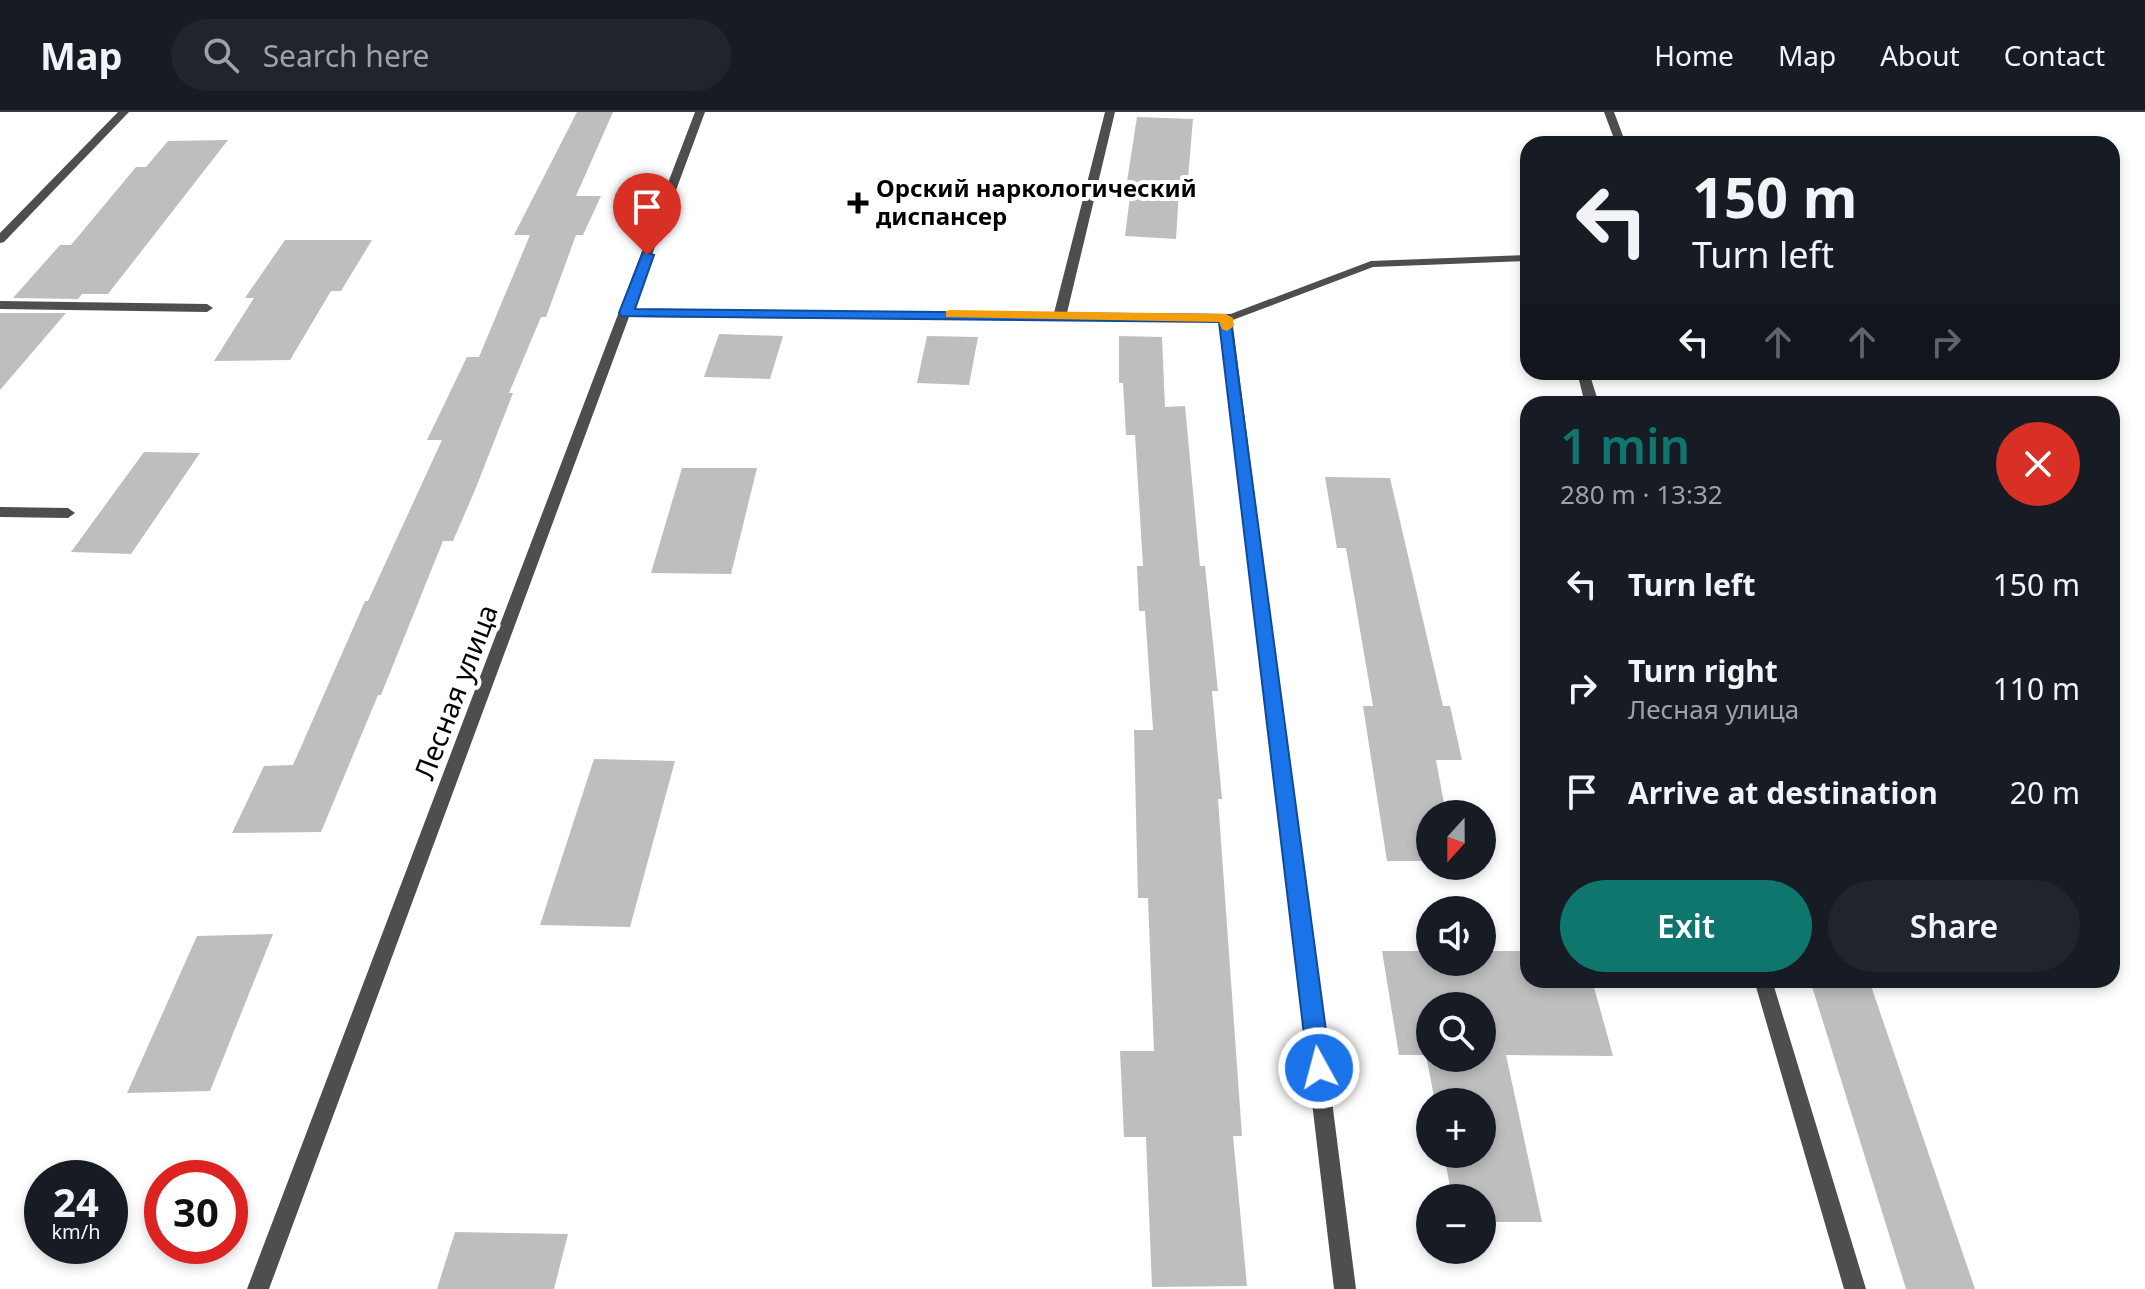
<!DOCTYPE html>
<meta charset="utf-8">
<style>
body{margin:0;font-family:"Noto Sans",sans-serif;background:#20242c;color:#f1f3f6;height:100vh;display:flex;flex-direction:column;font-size:30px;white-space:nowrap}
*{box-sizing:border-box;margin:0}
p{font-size:26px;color:#9ea1a6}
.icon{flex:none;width:44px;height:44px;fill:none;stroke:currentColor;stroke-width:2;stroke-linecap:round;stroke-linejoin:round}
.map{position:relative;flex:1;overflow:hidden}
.details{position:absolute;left:1520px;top:284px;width:600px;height:592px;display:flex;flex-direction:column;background:#171b24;border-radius:24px;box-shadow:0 4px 12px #0003}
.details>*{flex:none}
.top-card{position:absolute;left:1520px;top:24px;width:600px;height:244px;border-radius:24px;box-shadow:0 4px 12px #0003;background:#171b24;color:#f1f3f6;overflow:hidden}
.needle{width:52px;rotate:201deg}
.controls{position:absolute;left:1416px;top:688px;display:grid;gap:16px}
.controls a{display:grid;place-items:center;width:80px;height:80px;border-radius:50%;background:#171b24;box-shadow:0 4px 12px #0003;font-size:40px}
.speed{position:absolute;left:24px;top:1048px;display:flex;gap:16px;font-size:40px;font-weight:700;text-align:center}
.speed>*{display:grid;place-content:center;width:104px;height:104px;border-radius:50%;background:#171b24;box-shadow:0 4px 12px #0003;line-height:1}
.speed small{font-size:20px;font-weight:400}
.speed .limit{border:12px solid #d22;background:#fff;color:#111}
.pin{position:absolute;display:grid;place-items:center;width:68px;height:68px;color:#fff;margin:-82px -34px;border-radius:50% 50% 50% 0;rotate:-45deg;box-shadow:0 0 8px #0007}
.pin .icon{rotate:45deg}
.me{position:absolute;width:88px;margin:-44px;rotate:353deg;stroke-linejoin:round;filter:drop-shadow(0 0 6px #0008)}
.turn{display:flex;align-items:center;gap:28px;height:168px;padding:0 40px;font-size:36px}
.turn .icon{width:104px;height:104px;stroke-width:2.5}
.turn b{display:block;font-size:56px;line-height:68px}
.lanes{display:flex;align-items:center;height:76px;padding:0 40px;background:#0003;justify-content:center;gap:40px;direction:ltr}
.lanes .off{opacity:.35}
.round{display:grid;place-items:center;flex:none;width:84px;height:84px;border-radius:42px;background:#20242c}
.headline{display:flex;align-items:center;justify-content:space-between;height:136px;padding:0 40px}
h1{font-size:48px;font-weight:600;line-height:60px;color:#0f766e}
.action{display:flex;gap:16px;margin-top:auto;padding:16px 40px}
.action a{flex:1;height:92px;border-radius:48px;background:#0f766e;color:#fff;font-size:32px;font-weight:600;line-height:92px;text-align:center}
.action a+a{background:#20242c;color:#f1f3f6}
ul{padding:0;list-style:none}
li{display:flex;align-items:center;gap:24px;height:104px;padding:0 40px}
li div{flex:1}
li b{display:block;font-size:30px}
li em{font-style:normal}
header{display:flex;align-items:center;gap:48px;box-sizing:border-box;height:112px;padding:0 40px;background:#171b24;border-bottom:2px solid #363941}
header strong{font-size:38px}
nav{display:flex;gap:44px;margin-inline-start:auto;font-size:28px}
.search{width:560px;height:72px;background:#20242c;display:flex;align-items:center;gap:20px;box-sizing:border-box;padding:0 28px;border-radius:44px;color:#9ea1a6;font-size:30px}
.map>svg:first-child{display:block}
</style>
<header>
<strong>Map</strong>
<div class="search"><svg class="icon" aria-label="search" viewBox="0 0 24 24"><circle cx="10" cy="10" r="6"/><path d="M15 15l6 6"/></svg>Search here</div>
<nav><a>Home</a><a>Map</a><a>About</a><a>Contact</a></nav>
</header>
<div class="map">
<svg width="2145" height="1177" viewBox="0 0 2145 1177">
<rect width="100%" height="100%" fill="#fff"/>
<!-- building -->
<path fill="#bebebe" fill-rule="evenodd" d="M577,0H613L576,84H601L583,123H576L546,205H541L509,281H513L475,378L453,429H443L381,583H378L321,720L232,721L264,654L293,653L365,489H368L442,328H427L467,245H479L530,123H514Z
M1137,5L1193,7L1187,79H1179L1176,127L1125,124L1131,76H1126Z
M228,28L108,182H82L78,187L13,186L60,133H71L136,55H146L168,29Z
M285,128H372L341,179H331L290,248L214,249L254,186H245Z
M0,201H66L0,278Z
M719,222L783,224L770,267L704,265Z
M927,224L978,225L969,273L917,271Z
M1119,224L1162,225L1165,295L1185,294L1200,454H1205L1218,579H1212L1222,687H1218L1242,1024H1233L1247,1174L1152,1175L1146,1025H1124L1120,939H1154L1148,786H1138L1134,618H1153L1145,499H1139L1137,454H1143L1135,323H1126L1123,271H1119Z
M144,340L200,341L131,442L71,440Z
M682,356H757L731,462L651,461Z
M1325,365L1390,366L1443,594H1450L1462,648H1436L1446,702H1430V749H1387L1363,594H1373L1346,436H1337Z
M594,647L675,649L630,815L540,813Z
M273,822L210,979L127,981L197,824Z
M1382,839H1430V850H1482V839H1528V868H1592L1613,944L1506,943L1542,1110H1482V1086H1452L1444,1042H1482V990H1435L1426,943H1399ZM1430,894H1482V946H1430Z
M1810,868H1869L1975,1177H1906Z
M455,1120L568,1122L554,1177H437Z"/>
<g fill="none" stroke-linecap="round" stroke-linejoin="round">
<!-- service -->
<path fill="#4e4e4e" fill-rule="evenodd" d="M1604,0H1614L1626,32H1616Z
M1528,143V149L1373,155L1230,209H1222L1220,206L1371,149Z
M0,189L207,192L213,196L207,200L0,197Z
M1577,260H1589L1599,292H1585Z
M0,395L68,396L75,401L68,406L0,405Z
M1754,868H1772L1866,1177H1844Z"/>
<!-- minor -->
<path fill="#4e4e4e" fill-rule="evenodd" d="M118,0H129L4,130L0,131V121Z
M695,0H705L632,197L1054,201L1105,0H1115L1067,201L1226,202L1232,206L1356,1177H1334L1220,210L629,205L269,1177H247Z"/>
</g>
<!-- route -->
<path fill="#1a73e8" stroke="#114b97" stroke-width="2" d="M643,140L654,143L635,197L1230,203L1331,956L1327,963L1319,966L1311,963L1308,956L1219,210L621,204L619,201Z"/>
<!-- slow -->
<path fill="#f59e0b" d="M951,198L1226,202L1233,206L1234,214L1227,219L1222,217L1219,210L946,205V199Z"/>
<!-- markers -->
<path fill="#000" stroke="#fff" stroke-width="3" d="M854 79h8v8h8v8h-8v8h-8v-8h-8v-8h8z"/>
<g text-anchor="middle" stroke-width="8" stroke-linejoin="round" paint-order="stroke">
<!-- far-poi labels -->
<g font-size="24" font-weight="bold" fill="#000" stroke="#fff" text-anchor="start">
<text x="876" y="85">Орский наркологический<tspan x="876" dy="28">диспансер</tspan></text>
</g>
<!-- street labels -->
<g font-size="28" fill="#000" stroke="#fff">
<text transform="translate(456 580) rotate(-69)" y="10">Лесная улица</text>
</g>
</g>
</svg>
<div class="controls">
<a><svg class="needle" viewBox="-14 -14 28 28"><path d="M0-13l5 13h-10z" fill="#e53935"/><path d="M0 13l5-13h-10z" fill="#9ea1a6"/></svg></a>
<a><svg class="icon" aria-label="sound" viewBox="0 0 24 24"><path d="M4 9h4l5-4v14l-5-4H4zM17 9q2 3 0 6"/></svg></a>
<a><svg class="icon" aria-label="search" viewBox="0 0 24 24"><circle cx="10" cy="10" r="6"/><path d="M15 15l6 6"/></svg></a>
<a>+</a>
<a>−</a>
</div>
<div class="speed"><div>24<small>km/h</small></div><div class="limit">30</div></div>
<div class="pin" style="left:647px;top:143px;background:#d93025"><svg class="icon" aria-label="arrive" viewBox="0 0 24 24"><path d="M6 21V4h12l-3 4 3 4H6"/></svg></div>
<svg class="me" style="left:1319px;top:956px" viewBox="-20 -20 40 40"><circle r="17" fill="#1a73e8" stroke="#fff" stroke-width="3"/><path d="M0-11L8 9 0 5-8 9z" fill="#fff"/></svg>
<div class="top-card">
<div class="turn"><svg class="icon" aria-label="left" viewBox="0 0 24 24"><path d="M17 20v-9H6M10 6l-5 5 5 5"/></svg><div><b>150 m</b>Turn left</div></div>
<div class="lanes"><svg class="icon" aria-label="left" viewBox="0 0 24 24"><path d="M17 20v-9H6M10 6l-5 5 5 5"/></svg><svg class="icon off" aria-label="ahead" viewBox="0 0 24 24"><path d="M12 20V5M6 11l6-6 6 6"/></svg><svg class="icon off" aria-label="ahead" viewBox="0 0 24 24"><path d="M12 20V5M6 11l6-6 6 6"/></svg><svg class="icon off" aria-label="right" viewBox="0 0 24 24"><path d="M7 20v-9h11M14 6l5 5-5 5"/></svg></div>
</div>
<section class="details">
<div class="headline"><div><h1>1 min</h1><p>280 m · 13:32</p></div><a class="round" style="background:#d93025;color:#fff"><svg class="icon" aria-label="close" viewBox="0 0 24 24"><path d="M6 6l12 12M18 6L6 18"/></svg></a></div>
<ul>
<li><svg class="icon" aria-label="left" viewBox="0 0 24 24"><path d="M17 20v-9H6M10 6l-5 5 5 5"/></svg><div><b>Turn left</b></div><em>150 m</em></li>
<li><svg class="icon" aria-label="right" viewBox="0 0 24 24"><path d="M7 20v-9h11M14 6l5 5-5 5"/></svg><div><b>Turn right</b><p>Лесная улица</p></div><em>110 m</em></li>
<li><svg class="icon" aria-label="arrive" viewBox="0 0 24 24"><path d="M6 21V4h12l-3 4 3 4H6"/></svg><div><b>Arrive at destination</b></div><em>20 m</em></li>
</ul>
<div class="action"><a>Exit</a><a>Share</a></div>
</section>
</div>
